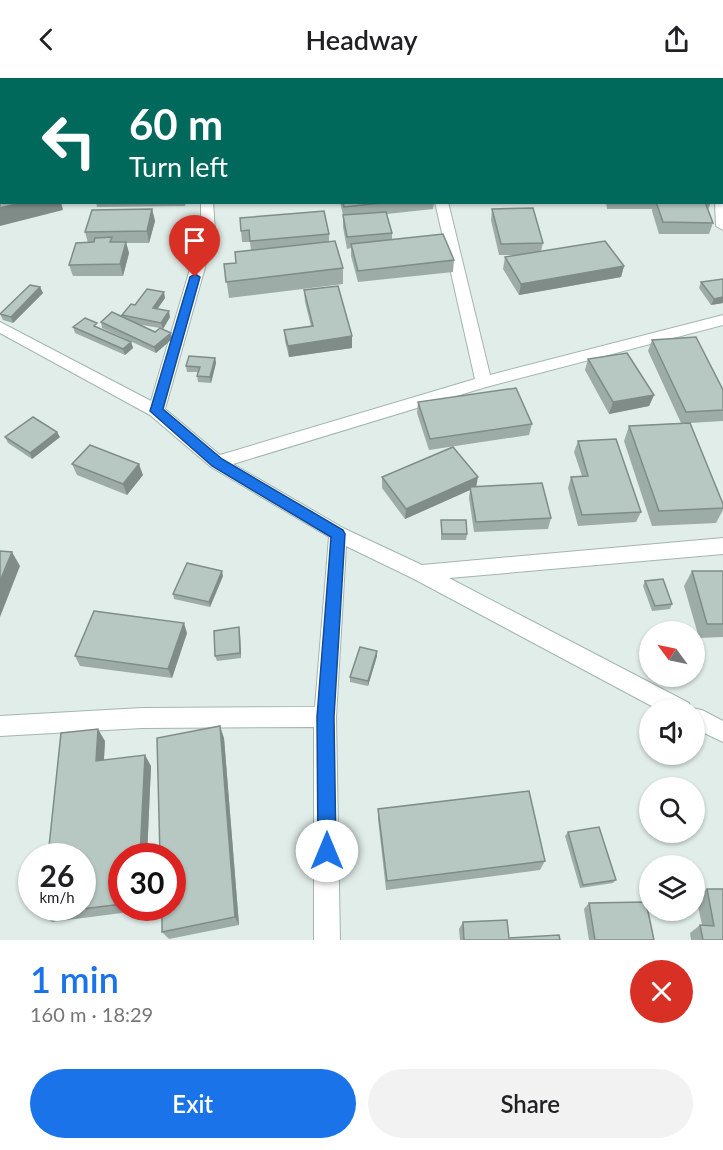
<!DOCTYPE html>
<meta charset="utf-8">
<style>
body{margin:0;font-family:Lato,sans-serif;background:#f2f2f2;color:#202124;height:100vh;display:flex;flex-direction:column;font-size:22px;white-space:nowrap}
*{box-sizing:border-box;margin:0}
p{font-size:20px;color:#757577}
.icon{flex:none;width:33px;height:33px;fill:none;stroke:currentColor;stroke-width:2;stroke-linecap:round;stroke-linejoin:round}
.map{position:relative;height:862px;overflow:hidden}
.sheet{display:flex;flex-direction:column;background:#fff;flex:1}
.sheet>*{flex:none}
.hud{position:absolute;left:0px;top:0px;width:723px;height:126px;box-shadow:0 2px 4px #0004;background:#00695c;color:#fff;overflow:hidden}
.needle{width:39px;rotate:303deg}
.fabs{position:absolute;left:639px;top:543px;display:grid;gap:12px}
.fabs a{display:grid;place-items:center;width:66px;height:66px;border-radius:50%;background:#fff;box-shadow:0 2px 4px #0004;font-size:30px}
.speed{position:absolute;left:18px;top:765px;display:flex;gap:12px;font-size:30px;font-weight:700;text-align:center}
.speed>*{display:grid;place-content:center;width:78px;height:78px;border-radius:50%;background:#fff;box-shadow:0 2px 4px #0004;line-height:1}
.speed small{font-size:15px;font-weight:400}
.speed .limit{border:9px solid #d22;background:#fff;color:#111}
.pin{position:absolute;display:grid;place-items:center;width:51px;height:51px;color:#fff;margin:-62px -26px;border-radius:50% 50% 50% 0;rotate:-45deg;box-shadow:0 0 6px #0007}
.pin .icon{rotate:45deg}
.me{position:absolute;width:66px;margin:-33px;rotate:0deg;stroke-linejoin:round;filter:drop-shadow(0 0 4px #0008)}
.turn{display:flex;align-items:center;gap:21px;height:126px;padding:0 30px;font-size:27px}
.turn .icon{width:78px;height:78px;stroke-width:2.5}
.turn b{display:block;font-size:42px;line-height:51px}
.round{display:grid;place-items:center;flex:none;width:63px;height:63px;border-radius:32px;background:#f2f2f2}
.overview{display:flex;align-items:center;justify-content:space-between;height:102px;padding:0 30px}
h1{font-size:36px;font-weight:600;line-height:45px;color:#1a73e8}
.cta{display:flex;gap:12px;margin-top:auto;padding:12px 30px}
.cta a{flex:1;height:69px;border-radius:36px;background:#1a73e8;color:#fff;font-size:24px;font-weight:600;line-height:69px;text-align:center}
.cta a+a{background:#f2f2f2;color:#202124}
header{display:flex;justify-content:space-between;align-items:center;height:78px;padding:0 30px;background:#fff;font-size:27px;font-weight:600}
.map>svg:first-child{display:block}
</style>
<header><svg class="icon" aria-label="back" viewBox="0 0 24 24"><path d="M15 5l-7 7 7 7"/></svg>Headway<svg class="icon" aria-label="share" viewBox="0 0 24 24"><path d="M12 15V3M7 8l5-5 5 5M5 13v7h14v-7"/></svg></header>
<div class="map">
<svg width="723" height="862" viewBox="0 0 723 862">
<rect width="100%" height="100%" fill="#e1ede8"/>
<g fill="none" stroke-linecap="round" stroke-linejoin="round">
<defs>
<path id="minor" d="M202,0H212V2H202Z
M407,0H417V2H407Z
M723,95V109H722V96Z
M722,120L723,121V152L716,148L715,124H722Z
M201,124H213L215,154L165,331L220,377L475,301L435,124H448L490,297L723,237V247L486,309L233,386L345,451L422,487L723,460V476L449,500L689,625L691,630L702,632L723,643V664L694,650V632H659L414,501L346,468L336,639L340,862H314V649L142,650L0,658V638L142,630L315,629L329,459L211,389L150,337L0,255V244L151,323L201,154Z"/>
</defs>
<!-- minor casing -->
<use href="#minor" stroke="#a3b5af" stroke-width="2"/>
<!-- minor -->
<use href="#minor" fill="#fff" fill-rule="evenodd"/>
</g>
<!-- wall -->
<path fill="#9daca6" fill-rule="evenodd" d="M220,0H281V2H220Z
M580,0H631L630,2H588Z
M652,0H723V40L722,43V2H651Z
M96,124H186L185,128L97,129Z
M340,124H434L433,131L387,136L392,155V162L454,182L453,194L358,204L351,178V170L347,171L343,149V137Z
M606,124H711L708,132L713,145L709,156H659L652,133V131H607Z
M152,131L155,143L149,165H126L129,175L123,198H73L69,187L88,165L85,154Z
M492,131L543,165L541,173L624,188L621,199L519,217L503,191L505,179L520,177H499L491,142Z
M240,140L329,156V163L343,190V206L229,220L224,186L236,185L251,172L250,164H242Z
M723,201V225L711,227L699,210L701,204Z
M40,209L43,215L13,245L3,242L0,236Z
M304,212L352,270L289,279L285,263L284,252L311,248L305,224Z
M165,220L157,231L170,239L163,251L171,255L172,261L156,275L102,250L101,244L123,239L122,237L135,227ZM136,246L160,250L155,254Z
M73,249L131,264L133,270L125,277L75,255Z
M652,262L723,312V343L690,345L723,426V432L716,445L652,448L624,363L629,348L681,345L648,273Z
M215,280L216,285L211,305L198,304L197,298L198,294H187L186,288Z
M588,281L654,317L649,328L609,336L585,292Z
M418,324L532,346L529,357L429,372L417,335Z
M5,359H60L32,381L8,365Z
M578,363L641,434L636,444L578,448L568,410L571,399L582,398L574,374Z
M72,386L143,397L127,417L77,397Z
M382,399L476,409L551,440L548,451L474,454L469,420L470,412L405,441L382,410Z
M441,442L467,456L466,462H441Z
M692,493H723V559L699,560L684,508Z
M223,498L210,529L174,521L173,516Z
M645,503L672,526L670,531L652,533L643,508Z
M187,555L172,600L80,588L75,578Z
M240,555L241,580L217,583L215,578Z
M377,573V578L368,608L350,604V599Z
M224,660L239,847L169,861L162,854Z
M105,663L104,682L151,688L147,778H122V830H145V832L52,844L42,836Z
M378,731L545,783L540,792L386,812L378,741Z
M568,754L616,802L613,805L580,810L565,758Z
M707,811L723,862H691L690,855L700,847H702L696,819Z
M589,825L654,862H589L584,831Z
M463,844L509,860L460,862L459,851Z"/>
<!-- shaded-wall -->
<path fill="#7f8c87" d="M54,0H96V2H38Z
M24,124H61L63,132L0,148V130Z
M152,131L155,143L149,165L147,153Z
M126,164L129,175L123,198L120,186Z
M624,188L621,199L519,217L521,206Z
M40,209L43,215L13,245L11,239Z
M164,214L165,220L154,236L153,230Z
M723,219V225L711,227L714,221Z
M169,233L170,239L163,251L161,245Z
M171,255L172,261L156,275L154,269Z
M352,258V270L289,279L288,268Z
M131,264L133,270L125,277L123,271Z
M215,280L216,285L211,305L210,299Z
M654,317L649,328L609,336L613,324Z
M57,354L60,359L32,381L30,375Z
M139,386L143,397L127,417L123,406Z
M478,399L476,410L470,409V412L405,441L406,431Z
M12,474L20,488L0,539V503Z
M222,493L223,498L210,529L209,524Z
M184,545L187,555L172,600L168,591Z
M239,549L240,555L241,580L240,575Z
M377,573V578L368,608V603Z
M220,648L224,660L239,847L235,839Z
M98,651L105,663L103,694L96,683Z
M145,677L151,688L147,778H140Z"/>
<!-- building -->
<path fill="#b6c8c1" stroke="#7f8c87" stroke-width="1.5" d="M15,0H54L38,2H14Z
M99,0H186L185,2H119Z
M220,0H249L233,2H220Z
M305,0L306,2H289Z
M340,0H410L411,2L326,1Z
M441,0H475V2H441Z
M652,0H723V12L722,11V2H660Z
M722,14H723V32H722Z
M2,93V124H24L0,130V94Z
M343,124H390L344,129Z
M656,124H705L713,145L663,144Z
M533,130L543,165L501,166L492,131Z
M152,131L147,153L85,154L92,132Z
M324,133L329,156L250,163L249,152L241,153L240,140Z
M386,134L392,155L347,159L343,137Z
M443,156L454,182L358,193L351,166Z
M112,159L110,164H126L120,186L69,187L76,165L94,164L95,160Z
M335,163L343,190L226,204L224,186L236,185L235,174Z
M605,163L624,188L521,206L505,179Z
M723,201V219L714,221L701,204Z
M30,207L40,209L11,239L0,236Z
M338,208L352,258L288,268L284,252L313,248L304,212Z
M147,211L164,214L153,230L169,233L161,245L122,237L131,226L135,227Z
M112,234L155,254L160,250L171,255L154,269L101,244Z
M85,240L97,245L94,248L131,264L123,271L73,249Z
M696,259L723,312V332L686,334L652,262Z
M627,275L654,317L613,324L588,281Z
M189,278L215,280L210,299L197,298L200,289L186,288Z
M516,310L532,346L430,361L418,324Z
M33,339L57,354L30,375L5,359Z
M690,345L723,426V430L659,433L629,348Z
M616,361L641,434L582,437L571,399L588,398L578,363Z
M90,367L139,386L123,406L72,386Z
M453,369L478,399L406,431L382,399Z
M542,405L551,440L476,444L470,409Z
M441,442H466L467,456H442Z
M0,473L12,474L0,503Z
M187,485L222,493L209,524L173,516Z
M692,493H723V546H707Z
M663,501L672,526L655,528L645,503Z
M94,533L184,545L168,591L75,578Z
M239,549L240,575L215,578L214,553Z
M360,569L377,573L368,603L350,599Z
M220,648L235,839L162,854V830H172V778H160L157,660Z
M98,651L96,683L145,677L140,778H122V826L42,836L43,830H82V778H48L61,655Z
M529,713L545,783L387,803L378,731Z
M599,749L616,802L583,807L568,754Z
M707,811H723V862H703L700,847L714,848Z
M646,824L654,862H595L589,825Z
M507,842L509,860L559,857L560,862H464L463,844Z"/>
<!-- route -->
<path fill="#1a73e8" stroke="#114b97" stroke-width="1.5" d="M195,196L200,199L163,331L222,381L343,452L345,456L334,639L336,773L333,779L327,782L320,779L318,773L317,639L331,459L212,388L150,333L190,199Z"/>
</svg>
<div class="fabs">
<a><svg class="needle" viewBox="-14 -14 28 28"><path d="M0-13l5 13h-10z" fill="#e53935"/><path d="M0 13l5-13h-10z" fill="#757577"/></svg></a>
<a><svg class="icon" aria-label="sound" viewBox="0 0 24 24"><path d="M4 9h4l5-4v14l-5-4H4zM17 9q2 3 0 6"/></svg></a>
<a><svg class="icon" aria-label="search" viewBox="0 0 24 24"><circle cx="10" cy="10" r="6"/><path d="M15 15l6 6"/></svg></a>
<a><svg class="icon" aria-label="layers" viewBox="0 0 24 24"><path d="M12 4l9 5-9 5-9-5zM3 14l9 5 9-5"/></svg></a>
</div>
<div class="speed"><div>26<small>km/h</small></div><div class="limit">30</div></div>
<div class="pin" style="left:195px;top:199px;background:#d93025"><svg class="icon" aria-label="arrive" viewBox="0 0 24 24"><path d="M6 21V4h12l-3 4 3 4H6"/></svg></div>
<svg class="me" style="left:327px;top:773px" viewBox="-20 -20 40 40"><circle r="19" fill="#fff"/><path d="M0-13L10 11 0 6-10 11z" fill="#1a73e8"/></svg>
<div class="hud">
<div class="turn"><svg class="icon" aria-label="left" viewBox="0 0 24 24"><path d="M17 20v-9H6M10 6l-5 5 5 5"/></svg><div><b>60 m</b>Turn left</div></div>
</div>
</div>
<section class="sheet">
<div class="overview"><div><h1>1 min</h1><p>160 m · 18:29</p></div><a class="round" style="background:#d93025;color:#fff"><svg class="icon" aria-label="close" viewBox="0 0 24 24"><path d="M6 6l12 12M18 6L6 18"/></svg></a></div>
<div class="cta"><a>Exit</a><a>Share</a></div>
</section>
